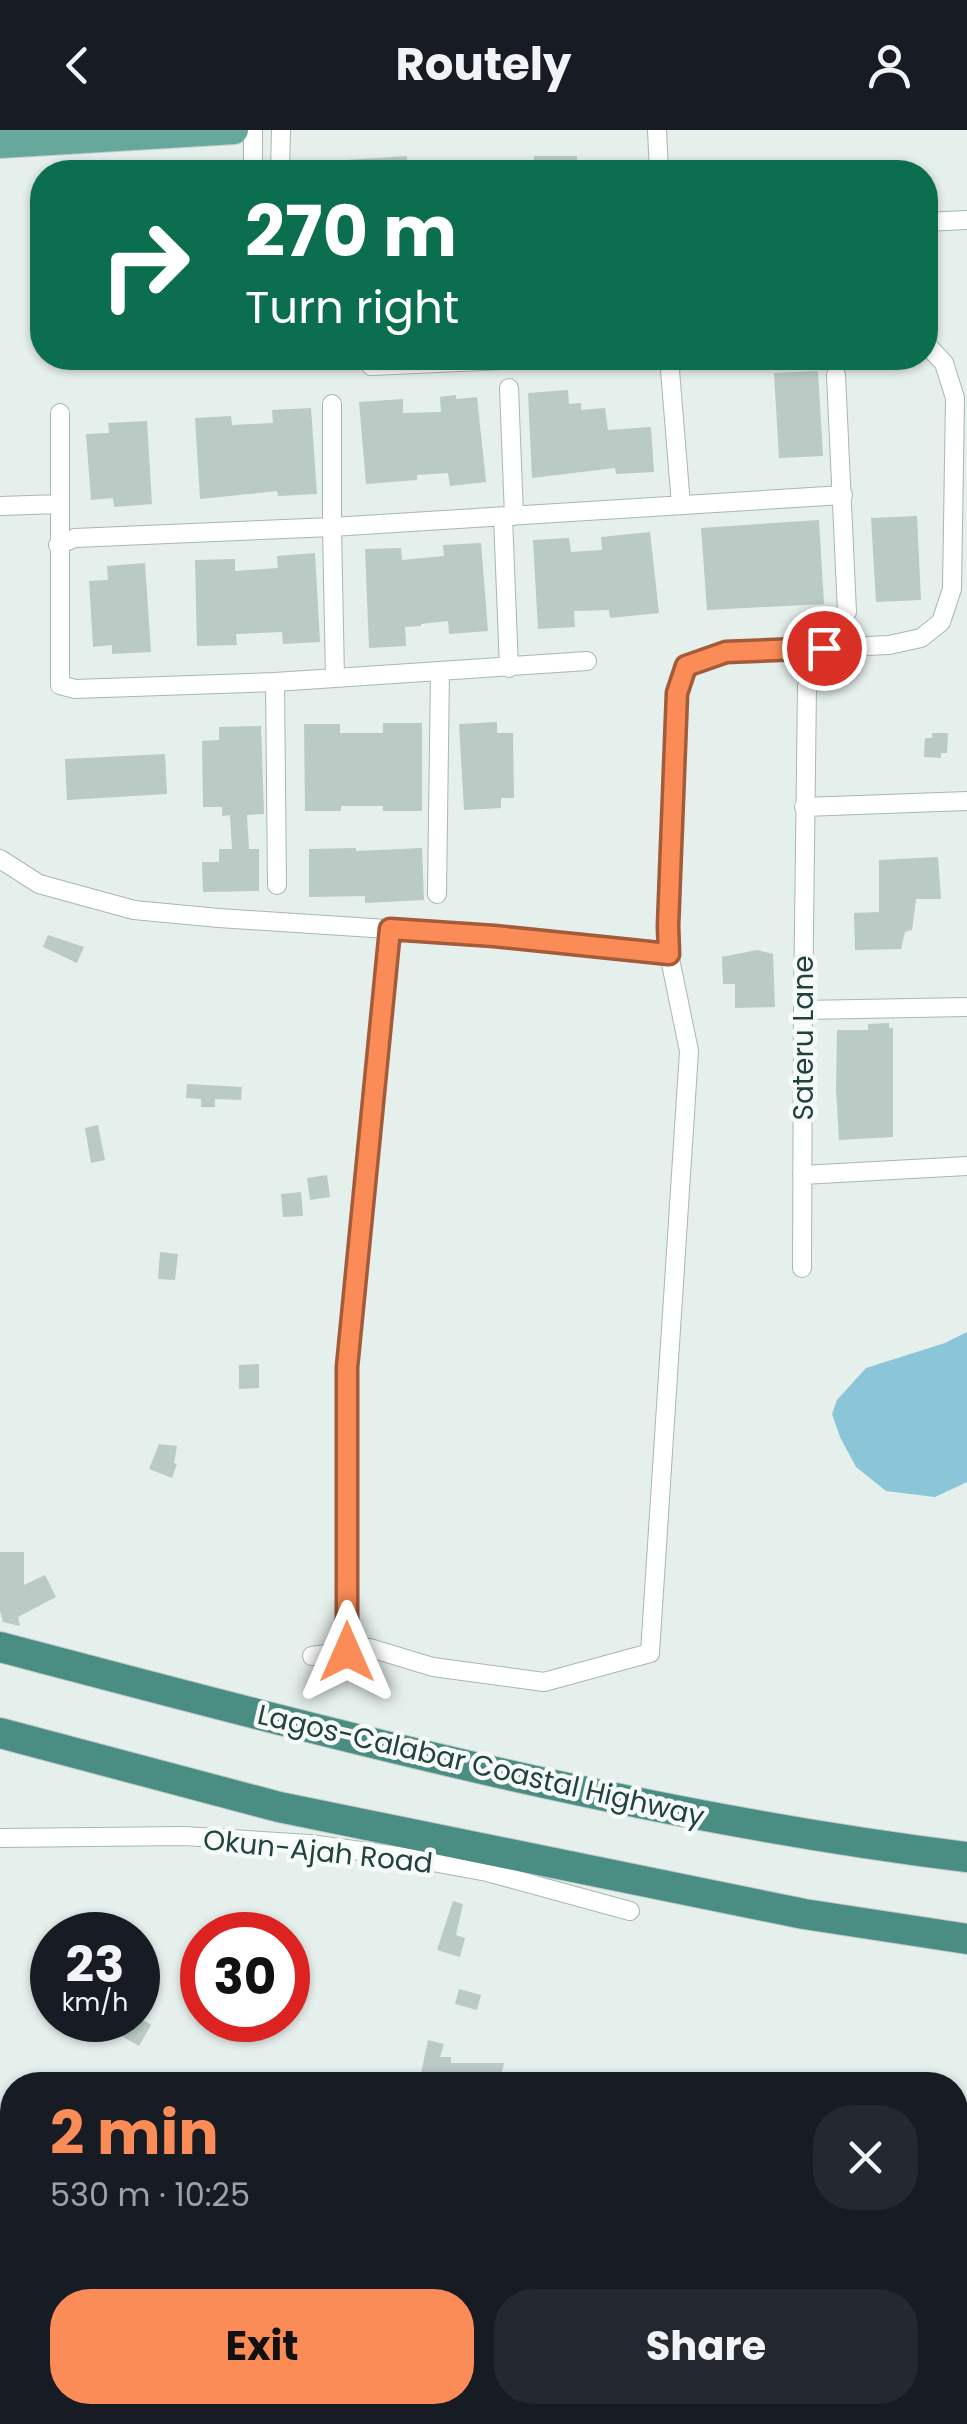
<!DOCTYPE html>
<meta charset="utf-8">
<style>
body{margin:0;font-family:Poppins,sans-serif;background:#242831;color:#f1f3f6;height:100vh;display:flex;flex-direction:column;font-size:38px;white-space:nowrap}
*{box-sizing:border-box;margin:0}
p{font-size:32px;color:#9ea1a6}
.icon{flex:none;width:55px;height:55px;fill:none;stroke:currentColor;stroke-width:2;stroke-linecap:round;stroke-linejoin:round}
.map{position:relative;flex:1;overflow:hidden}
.drawer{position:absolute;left:0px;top:1942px;width:968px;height:352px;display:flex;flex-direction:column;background:#171b24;border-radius:40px 40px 0 0;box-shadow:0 2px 8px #0004}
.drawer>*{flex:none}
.top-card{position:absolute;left:30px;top:30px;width:908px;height:210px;border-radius:40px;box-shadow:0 2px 8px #0004;background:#0b6e4f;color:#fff;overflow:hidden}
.speed{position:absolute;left:30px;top:1782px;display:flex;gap:20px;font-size:50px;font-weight:700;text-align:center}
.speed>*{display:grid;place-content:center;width:130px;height:130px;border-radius:50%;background:#171b24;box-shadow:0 2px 8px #0004;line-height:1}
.speed small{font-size:25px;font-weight:400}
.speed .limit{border:15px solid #d22;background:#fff;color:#111}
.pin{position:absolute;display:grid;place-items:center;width:85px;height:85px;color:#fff;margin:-42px;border:5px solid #fff;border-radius:50%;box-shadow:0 2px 10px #0007}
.me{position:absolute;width:110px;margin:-55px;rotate:0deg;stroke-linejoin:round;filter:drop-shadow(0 0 8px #0008)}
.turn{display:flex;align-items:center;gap:35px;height:210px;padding:0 50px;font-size:45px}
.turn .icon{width:130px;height:130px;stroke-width:2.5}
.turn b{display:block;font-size:70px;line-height:85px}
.round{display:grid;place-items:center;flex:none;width:105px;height:105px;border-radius:40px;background:#242831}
.head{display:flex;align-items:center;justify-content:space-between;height:170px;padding:0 50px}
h1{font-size:60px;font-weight:700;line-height:75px;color:#fb8c57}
.action{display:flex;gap:20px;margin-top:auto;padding:20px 50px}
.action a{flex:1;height:115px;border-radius:40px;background:#fb8c57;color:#111;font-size:40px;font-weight:700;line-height:115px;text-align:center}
.action a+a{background:#242831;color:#f1f3f6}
header{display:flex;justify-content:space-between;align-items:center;height:130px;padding:0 50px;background:#171b24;font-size:45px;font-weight:700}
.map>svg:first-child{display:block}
</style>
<header><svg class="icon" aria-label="back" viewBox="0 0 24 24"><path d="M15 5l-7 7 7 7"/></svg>Routely<svg class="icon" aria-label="person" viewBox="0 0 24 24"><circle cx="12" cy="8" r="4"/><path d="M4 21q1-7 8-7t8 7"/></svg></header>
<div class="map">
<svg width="967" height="2294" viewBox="0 0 967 2294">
<rect width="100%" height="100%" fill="#e5efeb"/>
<!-- water -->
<path fill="#8ac6d7" d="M967,1202V1352L935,1367L886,1361L856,1337L840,1307L832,1284L837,1270L866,1238L945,1213Z
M0,2262H12V2282H955V2278H967V2294H0Z"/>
<!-- building -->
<path fill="#bacac5" d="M407,26L408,42H332L331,31Z
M534,26H577V42H534Z
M818,241L823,326L779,328L774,243Z
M568,260L569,274L581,273V280L605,278L608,300L651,297L654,342L616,344L615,338L532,348L528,263Z
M456,265V269L477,267L486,352L450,356L448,343L417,345V350L366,354L359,272L403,269V283L441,282L440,267Z
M311,278L317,364L278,366L277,361L200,369L195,288L231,286L232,295L273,293L272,280Z
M147,291L152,374L114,377L113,368L91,370L86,304L109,303L108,293Z
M917,386L921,470L876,472L871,388Z
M819,390L824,474L707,480L701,398Z
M650,402L659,483L610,488L609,480L574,481L575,497L538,499L533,410L569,408L571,422L602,420L601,407Z
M481,413L488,501L449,504L448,491L421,494V496L405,497L406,516L369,518L365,419L401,418L402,430L444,426L443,415Z
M315,423L320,512L283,514L282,502L236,504L237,515L197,516L195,430L235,429V441L278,438L277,426Z
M145,433L151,522L112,524V515L93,517L89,451L108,450L107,436Z
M497,592V603H513L514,668H501V678L464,680L459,594Z
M383,593H422V681H383V676H341V681H305L304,594H340V603H383Z
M261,596L264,684L247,685L249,719H259V761L203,762L202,732H219V719H232L230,685L222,686V677H203L202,611L219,610V597Z
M932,603H948L947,623H941V628L924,627L925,608H932Z
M165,624L167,664L67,670L65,629Z
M356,718V721L422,718L424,770L365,773V766L309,767V719Z
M938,727L941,769H916L912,800L905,802L901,819L855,820L854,783L879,782V730Z
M48,805L84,817L77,833L43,817Z
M757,820L773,824L775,877L735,878V854H723L722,827Z
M889,893V898H893V1007L839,1010L836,959L837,900H868V894Z
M187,954L242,957L241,970L215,969V977H201V969L186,968Z
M98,995L105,1030L91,1033L85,998Z
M327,1045L330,1067L310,1070L307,1048Z
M301,1062L303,1086L283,1087L281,1064Z
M160,1122L178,1124L175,1150L158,1149Z
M259,1234V1258L239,1259V1235Z
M159,1314L177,1316L174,1333L177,1334L172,1348L149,1339Z
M0,1422H24V1455L45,1445L56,1467L18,1487L20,1496L3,1492L0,1481Z
M453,1771L463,1774L456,1805L465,1808L460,1827L437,1820Z
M459,1859L481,1865L477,1880L455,1874Z
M93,1890H143L151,1895L139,1916Z
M428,1910L444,1914L440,1927H451V1933H504L499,1955H472V1946L440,1944L441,1946L421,1943Z"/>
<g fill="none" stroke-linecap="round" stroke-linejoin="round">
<defs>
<path id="minor" d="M253,0V42
M657,0L659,42
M280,42L281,0
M925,92L967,90
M669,228L681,375
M371,236L547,228
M836,245L847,482
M509,258L514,386
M332,274V397L335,548
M60,283V555L75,559L275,552L587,531
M0,376L59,374
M503,387L509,538
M58,415L75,408L332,397L843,365
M275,552L277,755
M804,677L967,671
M0,729L39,754L134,780L219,788L494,806L669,824
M437,764L440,541
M803,880L967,877
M802,1045L967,1036
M802,1138L803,880L807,556
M347,1522V1237L390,799
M312,1526L370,1518L433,1537L544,1552L650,1523L689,921L669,824L668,796L677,563L686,536L726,522L889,515L921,508L941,492L952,459L955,268L944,233L925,213
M0,1708L184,1706L310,1714L411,1728L487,1742L630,1781"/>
<path id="primary" d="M0,14L234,0"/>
<path id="trunk" d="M0,1517C319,1601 639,1687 967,1727
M0,1603L279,1677L804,1784L967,1809"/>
</defs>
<!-- minor casing -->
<use href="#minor" stroke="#a7b8b3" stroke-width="20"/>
<!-- primary casing -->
<use href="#primary" stroke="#c1cac9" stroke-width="30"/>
<!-- trunk casing -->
<use href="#trunk" stroke="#c1cac9" stroke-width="32"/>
<!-- minor -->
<use href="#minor" stroke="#fff" stroke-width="18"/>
<!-- primary -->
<use href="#primary" stroke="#67a89c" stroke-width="28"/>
<!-- trunk -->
<use href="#trunk" stroke="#4a8d82" stroke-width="30"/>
</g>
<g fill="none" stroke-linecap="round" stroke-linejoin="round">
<defs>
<path id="route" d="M347,1522V1237L390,799L494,806L669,824L668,796L677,563L686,536L726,522L824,518"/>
</defs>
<!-- route casing -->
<use href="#route" stroke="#a35b39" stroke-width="25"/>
<!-- route -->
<use href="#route" stroke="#fb8c57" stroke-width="18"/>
</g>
<g text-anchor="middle" stroke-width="9" stroke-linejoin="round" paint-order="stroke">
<!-- street labels -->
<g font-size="28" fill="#22433d" stroke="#f6fbf9">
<text transform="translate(803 908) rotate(-90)" y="10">Sateru Lane</text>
<text transform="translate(481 1635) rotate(13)" y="10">Lagos-Calabar Coastal Highway</text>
<text transform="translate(318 1721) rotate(6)" y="10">Okun-Ajah Road</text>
</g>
</g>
</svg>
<div class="speed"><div>23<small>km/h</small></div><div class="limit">30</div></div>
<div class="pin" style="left:824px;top:518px;background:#d93025"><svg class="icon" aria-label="arrive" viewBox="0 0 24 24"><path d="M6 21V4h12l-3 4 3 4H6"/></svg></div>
<svg class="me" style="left:347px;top:1522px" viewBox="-20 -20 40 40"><path d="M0-17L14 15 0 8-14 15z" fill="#fb8c57" stroke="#fff" stroke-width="4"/></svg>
<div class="top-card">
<div class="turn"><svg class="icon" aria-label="right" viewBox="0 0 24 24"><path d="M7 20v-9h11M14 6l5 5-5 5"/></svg><div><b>270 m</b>Turn right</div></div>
</div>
<section class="drawer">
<div class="head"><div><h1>2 min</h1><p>530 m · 10:25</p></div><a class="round"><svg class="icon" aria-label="close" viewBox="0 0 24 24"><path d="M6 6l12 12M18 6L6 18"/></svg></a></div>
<div class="action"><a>Exit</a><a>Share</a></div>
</section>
</div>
